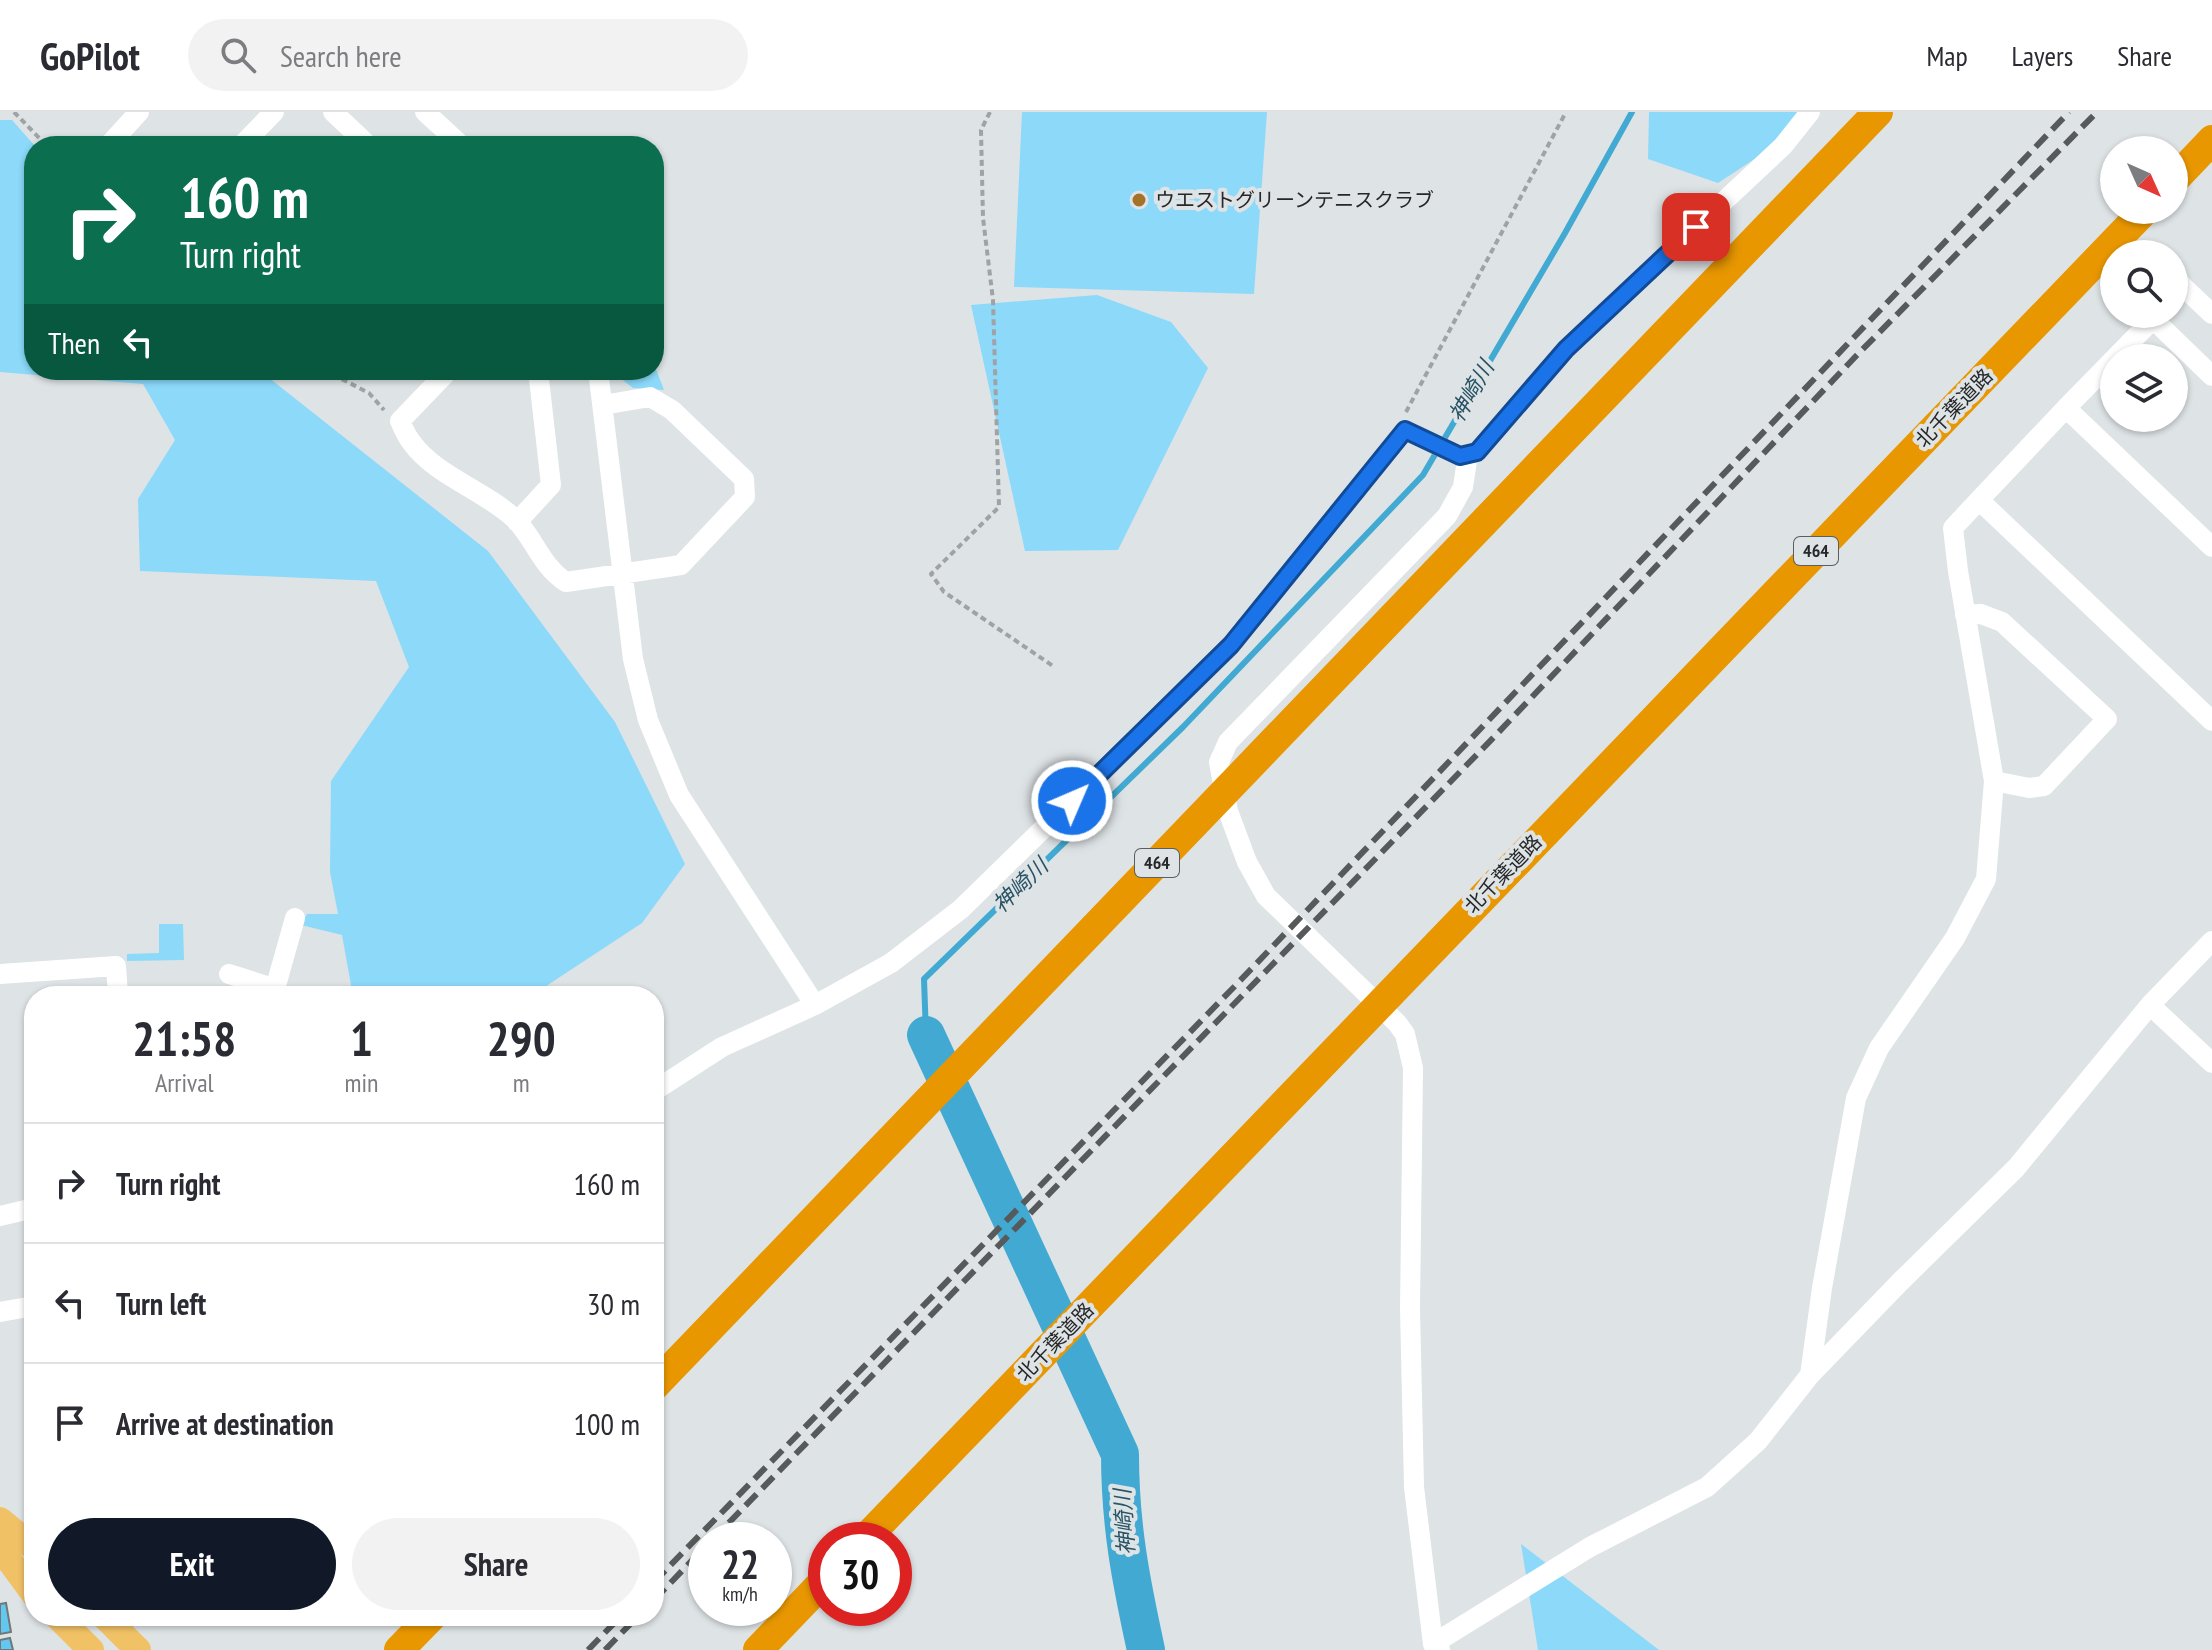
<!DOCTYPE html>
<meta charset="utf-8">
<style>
body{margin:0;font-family:"PT Sans Narrow","Noto Sans JP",sans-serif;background:#f2f2f3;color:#2b2b33;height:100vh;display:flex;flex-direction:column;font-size:30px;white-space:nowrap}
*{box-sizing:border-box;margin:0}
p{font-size:26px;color:#7c7c81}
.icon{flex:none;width:44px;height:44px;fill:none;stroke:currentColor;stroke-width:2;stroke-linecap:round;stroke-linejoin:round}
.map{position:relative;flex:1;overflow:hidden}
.panel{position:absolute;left:24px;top:874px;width:640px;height:640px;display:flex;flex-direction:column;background:#fff;border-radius:32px;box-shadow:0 2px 6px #0004}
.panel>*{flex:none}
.guide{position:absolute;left:24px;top:24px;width:640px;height:244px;border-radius:32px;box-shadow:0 2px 6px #0004;background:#0b6e4f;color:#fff;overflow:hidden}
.needle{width:52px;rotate:135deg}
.fabs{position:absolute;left:2100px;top:24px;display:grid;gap:16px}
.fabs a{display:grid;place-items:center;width:88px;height:88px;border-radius:50%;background:#fff;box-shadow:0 2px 6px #0004;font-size:40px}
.speed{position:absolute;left:688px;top:1410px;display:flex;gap:16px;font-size:40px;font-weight:700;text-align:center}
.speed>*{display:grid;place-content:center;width:104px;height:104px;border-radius:50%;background:#fff;box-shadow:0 2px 6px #0004;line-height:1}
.speed small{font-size:20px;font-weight:400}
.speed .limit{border:12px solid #d22;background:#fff;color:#111}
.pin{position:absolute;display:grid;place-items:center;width:68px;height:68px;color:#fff;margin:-34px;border-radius:16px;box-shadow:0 4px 12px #0006}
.me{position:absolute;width:88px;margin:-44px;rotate:45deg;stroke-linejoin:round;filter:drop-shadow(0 0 6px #0008)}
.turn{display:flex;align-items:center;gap:28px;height:168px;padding:0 24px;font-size:36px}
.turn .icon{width:104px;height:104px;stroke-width:2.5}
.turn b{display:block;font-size:56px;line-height:68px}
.then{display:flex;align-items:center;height:76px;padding:0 24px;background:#0003;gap:16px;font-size:30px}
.eta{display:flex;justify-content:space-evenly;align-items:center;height:136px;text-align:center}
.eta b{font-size:48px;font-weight:600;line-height:56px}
.button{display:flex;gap:16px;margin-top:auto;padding:16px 24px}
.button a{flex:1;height:92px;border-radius:48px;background:#111827;color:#fff;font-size:32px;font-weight:600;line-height:92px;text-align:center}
.button a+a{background:#f2f2f3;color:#2b2b33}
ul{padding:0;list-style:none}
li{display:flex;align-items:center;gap:24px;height:120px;padding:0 24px;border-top:2px solid #e1e1e2}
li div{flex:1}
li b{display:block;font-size:30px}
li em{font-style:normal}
header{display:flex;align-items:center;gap:48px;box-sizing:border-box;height:112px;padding:0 40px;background:#fff;border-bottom:2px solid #e1e1e2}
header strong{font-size:38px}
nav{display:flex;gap:44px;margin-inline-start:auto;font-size:28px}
.search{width:560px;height:72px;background:#f2f2f3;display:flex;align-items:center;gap:20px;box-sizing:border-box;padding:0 28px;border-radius:44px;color:#7c7c81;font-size:30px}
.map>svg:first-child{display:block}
</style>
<header>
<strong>GoPilot</strong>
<div class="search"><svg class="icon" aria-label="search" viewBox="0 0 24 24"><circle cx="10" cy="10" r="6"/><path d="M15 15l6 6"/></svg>Search here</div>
<nav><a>Map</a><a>Layers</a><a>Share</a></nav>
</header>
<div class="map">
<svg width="2212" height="1538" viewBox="0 0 2212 1538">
<rect width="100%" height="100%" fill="#dee3e6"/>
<!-- green -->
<path fill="#8cd9fa" d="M1022,0H1267L1254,182L1014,175Z
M1649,0H1799L1779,31L1718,71L1648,47Z
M0,8H12L35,34L34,258H259L488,439L615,610L685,752L642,811L531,884H353L342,823L301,813L307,802H338L330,760L331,669L409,555L376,469L140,459L138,387L175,328L143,272L0,260Z
M1097,183L1171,210L1208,256L1118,438L1025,439L971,193Z
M654,252L664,278L633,276L620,266L619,258H654Z
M159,812H183L184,848L127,849V842L159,841Z
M1521,1432L1659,1538H1538Z"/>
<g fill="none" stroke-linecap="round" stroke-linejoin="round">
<!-- stream -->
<path stroke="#42aad2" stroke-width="6" d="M926,923L924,867L1183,615L1423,363L1565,121L1632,0"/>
<!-- river -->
<path stroke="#42aad2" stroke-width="38" d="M926,923L1120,1342C1120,1414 1131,1469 1146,1538"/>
</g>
<!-- building -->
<path fill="#62c8f0" stroke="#727779" stroke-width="2" d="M6,1491L11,1520L0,1522V1492Z
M10,1526L13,1538H0V1528Z"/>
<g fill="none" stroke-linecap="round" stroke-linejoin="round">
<!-- path -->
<path stroke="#9fa3a5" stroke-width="4" stroke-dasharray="6 4" stroke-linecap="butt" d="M14,0L47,34
M990,0L981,18L983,106L993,188L999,395L931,462L944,480L1053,554
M324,258L369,281L384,298
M1406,300L1566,0"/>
<!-- minor -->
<path stroke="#fff" stroke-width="20" d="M333,0L369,34
M425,0L462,34
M108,34L139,0
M241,34L274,0
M2148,141L2149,142
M2174,166L2212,202
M2115,246L2153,207L2212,264
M2114,247L2066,296L2212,435
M449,258L400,309C403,316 407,325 412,331C436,364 486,379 516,408C535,428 542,455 566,470L681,453L745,385L744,367L672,298L650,285L603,293
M598,258L633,547L648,608L679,683L815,893
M1979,388L2066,296
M517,410L551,373L538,258
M1965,503L1981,502L2002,510L2107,607L2044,674L2029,676L1994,669
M0,862L116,854L118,884
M229,862L276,877
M273,884L295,806
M2150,893L2212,951
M654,979L722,935L815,893L891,851L961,797L1231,533L1405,318L1460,344L1477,340L1566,237L1783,34L1810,0
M0,1104L34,1096
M0,1200L34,1194
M1810,1263L1900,1170L2016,1056L2150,893L2212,829
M1433,1532L1590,1435L1707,1375L1758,1329L1810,1263L1822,1176L1856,986L1879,936L1955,826L1986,767L1994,669L1958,459L1953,416L1979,388L2212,609
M1440,1538L1433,1532L1414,1375L1410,1197L1413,956L1405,922L1397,911L1266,784L1247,750L1228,699L1219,650L1228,630L1447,404L1463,375L1468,342"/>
<!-- major -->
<path stroke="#f1c166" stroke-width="26" d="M0,1408L34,1436
M0,1436L34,1482
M57,1504L91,1538
M104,1504L138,1538"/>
<!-- highway -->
<path stroke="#e89700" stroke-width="30" d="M2174,68L2212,28
M654,1274L1878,0
M864,1428L2145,98
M399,1538L432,1504
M758,1538L826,1467"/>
<!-- rail -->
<path stroke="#575a5b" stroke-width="6" stroke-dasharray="16 8" stroke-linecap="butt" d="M712,1428L1494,625L1857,243L2097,0
M654,1470L1234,875L2069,0
M654,1488L706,1434
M588,1538L621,1504
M605,1538L638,1504"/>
</g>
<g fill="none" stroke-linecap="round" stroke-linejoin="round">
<defs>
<path id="route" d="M1072,689L1231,533L1405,318L1460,344L1477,340L1566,237L1696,115"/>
</defs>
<!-- route casing -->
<use href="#route" stroke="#114b97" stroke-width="20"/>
<!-- route -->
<use href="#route" stroke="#1a73e8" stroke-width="14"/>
</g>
<!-- markers -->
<circle fill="#a5722a" stroke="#dee3e6" stroke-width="3" cx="1139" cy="88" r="8"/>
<g text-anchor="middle" stroke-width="8" stroke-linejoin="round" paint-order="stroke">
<!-- shield labels -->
<g fill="#dee3e6" stroke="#5c5f61" stroke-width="2">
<rect x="1794" y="425" width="44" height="28" rx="6"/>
<rect x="1135" y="737" width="44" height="28" rx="6"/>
</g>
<g font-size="18" font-weight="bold" fill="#252728">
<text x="1816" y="445">464</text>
<text x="1157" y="757">464</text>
</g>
<!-- poi labels -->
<g font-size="20" fill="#252728" stroke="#dee3e6" text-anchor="start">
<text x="1155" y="95">ウエストグリーンテニスクラブ</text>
</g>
<!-- street labels -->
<g font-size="20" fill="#252728" stroke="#dee3e6">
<text transform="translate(1954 296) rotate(-46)" y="7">北千葉道路</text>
<text transform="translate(1503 762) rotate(-46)" y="7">北千葉道路</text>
<text transform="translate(1055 1230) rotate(-46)" y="7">北千葉道路</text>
</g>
<!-- water labels -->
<g font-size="22" font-style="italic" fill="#285465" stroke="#dee3e6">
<text transform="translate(1471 279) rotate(-60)" y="8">神崎川</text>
<text transform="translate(1020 773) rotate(-44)" y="8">神崎川</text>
<text transform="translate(1124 1410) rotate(-94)" y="8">神崎川</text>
</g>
</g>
</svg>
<div class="fabs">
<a><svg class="needle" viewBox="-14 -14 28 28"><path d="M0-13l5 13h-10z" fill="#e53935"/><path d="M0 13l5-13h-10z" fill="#7c7c81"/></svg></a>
<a><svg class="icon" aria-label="search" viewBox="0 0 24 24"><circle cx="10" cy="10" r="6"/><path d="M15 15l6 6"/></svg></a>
<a><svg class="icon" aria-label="layers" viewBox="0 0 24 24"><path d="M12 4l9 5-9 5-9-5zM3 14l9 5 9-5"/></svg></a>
</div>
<div class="speed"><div>22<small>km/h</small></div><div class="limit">30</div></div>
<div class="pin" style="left:1696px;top:115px;background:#d93025"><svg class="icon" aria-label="arrive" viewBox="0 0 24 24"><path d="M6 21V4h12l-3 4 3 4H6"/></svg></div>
<svg class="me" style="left:1072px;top:689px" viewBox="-20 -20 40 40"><circle r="17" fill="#1a73e8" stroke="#fff" stroke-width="3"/><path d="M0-11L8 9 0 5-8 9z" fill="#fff"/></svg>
<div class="guide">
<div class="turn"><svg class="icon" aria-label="right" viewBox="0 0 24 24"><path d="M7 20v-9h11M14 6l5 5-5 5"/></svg><div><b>160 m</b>Turn right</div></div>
<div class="then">Then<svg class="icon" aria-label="left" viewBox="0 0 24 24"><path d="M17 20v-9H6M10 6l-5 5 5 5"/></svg></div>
</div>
<section class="panel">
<div class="eta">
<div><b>21:58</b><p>Arrival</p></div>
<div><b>1</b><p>min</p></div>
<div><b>290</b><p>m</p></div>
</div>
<ul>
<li><svg class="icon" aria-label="right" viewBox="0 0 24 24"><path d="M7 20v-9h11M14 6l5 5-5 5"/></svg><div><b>Turn right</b></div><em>160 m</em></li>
<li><svg class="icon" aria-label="left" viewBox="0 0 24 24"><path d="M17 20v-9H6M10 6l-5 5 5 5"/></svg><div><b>Turn left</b></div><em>30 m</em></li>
<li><svg class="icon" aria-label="arrive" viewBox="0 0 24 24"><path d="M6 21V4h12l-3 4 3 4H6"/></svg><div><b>Arrive at destination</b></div><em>100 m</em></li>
</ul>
<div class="button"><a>Exit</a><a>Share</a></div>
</section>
</div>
